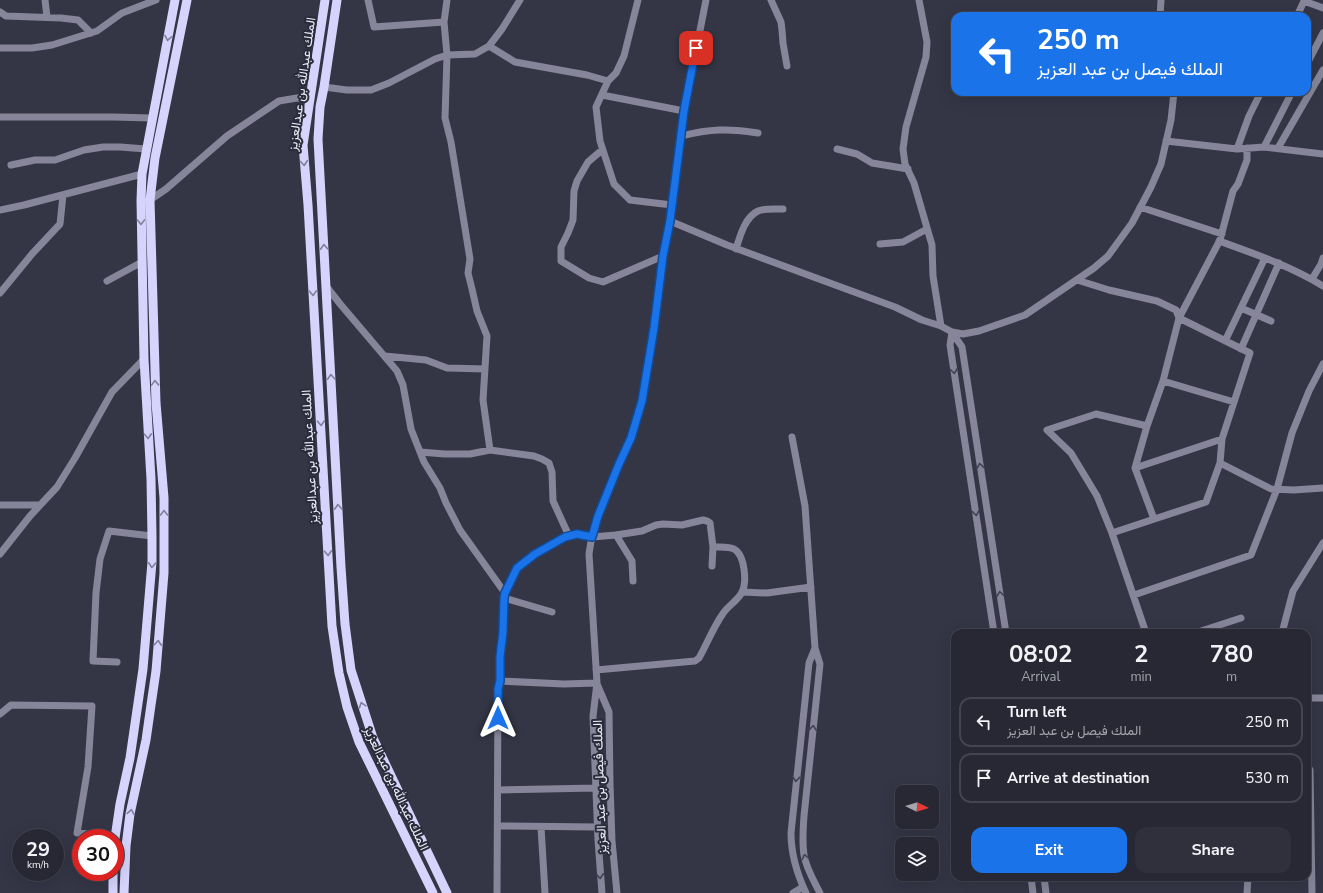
<!DOCTYPE html>
<meta charset="utf-8">
<style>
body{margin:0;font-family:"Nunito Sans",Vazirmatn,sans-serif;background:#2f303c;color:#f1f3f6;height:100vh;display:flex;flex-direction:column;font-size:15px;white-space:nowrap}
*{box-sizing:border-box;margin:0}
p{font-size:13px;color:#a4a6ac}
.icon{flex:none;width:22px;height:22px;fill:none;stroke:currentColor;stroke-width:2;stroke-linecap:round;stroke-linejoin:round}
.map{position:relative;flex:1;overflow:hidden}
.panel{position:absolute;left:951px;top:629px;width:360px;height:252px;display:flex;flex-direction:column;background:#272834;border-radius:12px;box-shadow:0 4px 16px #0002,0 0 0 1px #43444f}
.panel>*{flex:none}
.top-card{position:absolute;left:951px;top:12px;width:360px;height:84px;border-radius:12px;box-shadow:0 4px 16px #0002,0 0 0 1px #43444f;background:#1a73e8;color:#fff;overflow:hidden}
.needle{width:26px;rotate:95deg}
.fabs{position:absolute;left:895px;top:785px;display:grid;gap:8px}
.fabs a{display:grid;place-items:center;width:44px;height:44px;border-radius:8px;background:#272834;box-shadow:0 4px 16px #0002,0 0 0 1px #43444f;font-size:20px}
.speed{position:absolute;left:12px;top:829px;display:flex;gap:8px;font-size:20px;font-weight:700;text-align:center}
.speed>*{display:grid;place-content:center;width:52px;height:52px;border-radius:50%;background:#272834;box-shadow:0 4px 16px #0002,0 0 0 1px #43444f;line-height:1}
.speed small{font-size:10px;font-weight:400}
.speed .limit{border:6px solid #d22;background:#fff;color:#111}
.pin{position:absolute;display:grid;place-items:center;width:34px;height:34px;color:#fff;margin:-17px;border-radius:8px;box-shadow:0 2px 6px #0006}
.me{position:absolute;width:44px;margin:-22px;rotate:0deg;stroke-linejoin:round;filter:drop-shadow(0 0 3px #0008)}
.turn{display:flex;align-items:center;gap:14px;height:84px;padding:0 20px;font-size:18px}
.turn .icon{width:52px;height:52px;stroke-width:2.5}
.turn b{display:block;font-size:28px;line-height:34px}
.eta{display:flex;justify-content:space-evenly;align-items:center;height:68px;text-align:center}
.eta b{font-size:24px;font-weight:700;line-height:28px}
.primary-button{display:flex;gap:8px;margin-top:auto;padding:8px 20px}
.primary-button a{flex:1;height:46px;border-radius:12px;background:#1a73e8;color:#fff;font-size:16px;font-weight:700;line-height:46px;text-align:center}
.primary-button a+a{background:#2f303c;color:#f1f3f6}
ul{padding:0;list-style:none}
li{display:flex;align-items:center;gap:12px;height:50px;margin:0 8px 6px;padding:0 12px;border:2px solid #43444f;border-radius:12px}
li div{flex:1}
li b{display:block;font-size:15px}
li em{font-style:normal}
.map>svg:first-child{display:block}
</style>
<div class="map">
<svg width="1323" height="893" viewBox="0 0 1323 893">
<rect width="100%" height="100%" fill="#343646"/>
<g fill="none" stroke-linecap="round" stroke-linejoin="round">
<!-- minor -->
<path stroke="#878599" stroke-width="7" d="M45,0L47,17
M368,0L374,27L444,22
M447,0L444,22L447,55L445,118L451,142L470,259L468,273L472,289L477,311L487,336L483,400L490,450
M638,0L624,56L616,73L608,81L596,107L600,141L614,184L630,200L672,205
M771,0L781,22L782,30L783,43L787,66
M919,0L927,42L926,57L906,127L903,149L905,164L914,183L932,245L933,276L941,326
M0,12L6,16L61,18L78,20L91,33
M1160,16L1161,0
M1297,16L1304,1L1323,8
M489,46L515,62L587,75L608,81
M0,48H32L52,45L97,31L122,13L156,0
M1307,64L1323,33
M324,87L347,90H371L389,83L435,59L447,55L475,54L489,46L502,29L520,0
M602,95L684,111
M0,117H113L152,118
M681,136C710,129 728,128 758,133
M1166,141L1237,149L1264,147L1323,154
M1264,147L1292,92
M1278,148L1323,70
M837,149L857,154L872,163L908,169
M1237,149L1249,116L1261,92
M602,150L588,162L577,181L574,191L573,220L568,233L561,247V261L589,278L603,282L663,256
M11,165L35,160H55L84,150L103,147H120L146,149
M150,200L166,189L227,136L279,101L297,98L310,99
M1140,207L1222,234
M0,210L24,205L142,174
M670,221L727,245L895,307L922,320L941,326L952,332L963,334L979,331L1025,315L1094,268L1108,256L1132,223L1151,187L1161,164L1171,120L1174,92
M1219,241C1255,254 1290,266 1323,286
M880,244L903,242L927,229
M736,249C740,236 745,217 758,211C766,208 775,209 783,209
M1312,279L1321,264L1323,258
M1077,280L1109,290L1157,301L1176,310L1179,318
M107,281L142,262
M326,286L341,305L397,371L403,385L411,429L424,462L440,488L446,503L460,530L505,593L504,598L503,632L500,657V681L564,684L597,683
M0,293L32,254L60,224L63,195
M1241,308L1271,321
M1179,318L1220,240L1233,191L1238,184L1247,160V148
M952,332L962,347L1006,633
M952,332L950,345L994,633
M1225,341L1265,258
M1241,349L1279,263
M385,356L426,360L447,368L485,369
M1163,381L1234,402
M792,437L805,506L815,648
M420,452L445,454H470L490,450L534,456L542,459L549,463L552,472L553,501L569,536
M1135,468L1222,439
M0,505H40
M1154,519L1135,468L1147,426L1163,381L1179,318L1250,353L1222,439L1220,463
M1112,533L1097,496L1071,453L1047,430L1096,414L1147,426
M616,535L632,561L633,581
M0,554L30,516L57,487L75,458L112,392L144,359
M742,592L767,593L811,587
M505,593L517,568L535,554L565,537L577,534L592,537L616,535L642,531L656,525L663,524L682,525L703,520L707,521L710,523L713,547L712,566
M1134,595L1251,555L1277,489L1292,433L1309,391L1323,364
M504,598L552,612
M1146,633L1112,533L1206,502L1220,463L1271,489L1294,490L1323,488
M1195,633L1241,618
M1282,633L1293,591L1323,543
M117,662L93,661L96,593L100,559L109,531L152,536
M596,670L695,661L699,658C707,644 713,628 722,615C727,606 738,601 742,592C747,582 745,555 734,549C729,546 719,547 713,547
M597,684L609,712L610,784L612,841L617,893
M1307,698H1323
M0,714L11,705L92,706L88,767L77,833L115,836
M1307,770H1310L1312,893
M498,790L596,788
M498,826L597,827
M541,827L545,893
M1031,877L1033,893
M1044,877L1046,893
M497,893L498,689L500,681
M602,893L598,840L593,716L597,683L589,554L592,535L598,516L619,464L631,438L642,401L654,328L663,256L670,221L684,111L706,0
M793,893L803,887
M806,893C797,874 791,855 791,833L809,663L815,648L820,664L804,816C803,829 802,842 804,855C806,868 814,881 820,893
M1247,893L1248,877"/>
<!-- major -->
<path stroke="#d6d3fc" stroke-width="9" d="M325,0L303,145L308,205L332,626L339,673L347,707L359,742L433,893
M337,0L324,87L320,107L318,139L341,567L345,624L351,670L373,738L447,893
M115,838L120,804L130,758L143,669L152,562V536L151,479L144,359L141,201L142,174L175,0
M113,893V872
M124,893L126,846L130,814L146,740L151,705L156,671L164,573V498L156,403L150,200L155,158L187,0"/>
</g>
<!-- one-way arrows -->
<defs><path id="oneway-chevron" d="M-2-3.5L2.5 0L-2 3.5" fill="none" stroke-width="1.6" stroke-linecap="round" stroke-linejoin="round"/></defs>
<g stroke="#80809c">
<use href="#oneway-chevron" transform="translate(168 38) rotate(101)"/>
<use href="#oneway-chevron" transform="translate(304 163) rotate(85)"/>
<use href="#oneway-chevron" transform="translate(141 222) rotate(89)"/>
<use href="#oneway-chevron" transform="translate(324 247) rotate(-93)"/>
<use href="#oneway-chevron" transform="translate(313 293) rotate(87)"/>
<use href="#oneway-chevron" transform="translate(331 377) rotate(-93)"/>
<use href="#oneway-chevron" transform="translate(155 383) rotate(-92)"/>
<use href="#oneway-chevron" transform="translate(321 423) rotate(87)"/>
<use href="#oneway-chevron" transform="translate(148 436) rotate(87)"/>
<use href="#oneway-chevron" transform="translate(338 507) rotate(-93)"/>
<use href="#oneway-chevron" transform="translate(164 513) rotate(-91)"/>
<use href="#oneway-chevron" transform="translate(328 553) rotate(87)"/>
<use href="#oneway-chevron" transform="translate(152 565) rotate(93)"/>
<use href="#oneway-chevron" transform="translate(158 643) rotate(-86)"/>
<use href="#oneway-chevron" transform="translate(362 705) rotate(-108)"/>
<use href="#oneway-chevron" transform="translate(131 812) rotate(-80)"/>
</g>
<g stroke="#414252">
<use href="#oneway-chevron" transform="translate(954 371) rotate(82)"/>
<use href="#oneway-chevron" transform="translate(980 466) rotate(-99)"/>
<use href="#oneway-chevron" transform="translate(976 513) rotate(81)"/>
<use href="#oneway-chevron" transform="translate(1000 594) rotate(-99)"/>
<use href="#oneway-chevron" transform="translate(813 728) rotate(-84)"/>
<use href="#oneway-chevron" transform="translate(796 779) rotate(96)"/>
<use href="#oneway-chevron" transform="translate(805 857) rotate(-103)"/>
<use href="#oneway-chevron" transform="translate(600 876) rotate(86)"/>
</g>
<g fill="none" stroke-linecap="round" stroke-linejoin="round">
<defs>
<path id="route" d="M498,718V689L500,681V657L503,632L504,598L505,593L517,568L535,554L565,537L577,534L592,537L598,516L619,464L631,438L642,401L654,328L663,256L670,221L684,111L696,48"/>
</defs>
<!-- route casing -->
<use href="#route" stroke="#114b97" stroke-width="10"/>
<!-- route -->
<use href="#route" stroke="#1a73e8" stroke-width="7"/>
</g>
<g text-anchor="middle" stroke-width="4" stroke-linejoin="round" paint-order="stroke">
<!-- street labels -->
<g font-size="13" fill="#ebedf7" stroke="#2a2c3b">
<text transform="translate(301 84) rotate(-82)" y="5">الملك عبدالله بن عبدالعزيز</text>
<text transform="translate(309 457) rotate(-93)" y="5">الملك عبدالله بن عبدالعزيز</text>
<text transform="translate(599 787) rotate(-92)" y="5">الملك فيصل بن عبد العزيز</text>
<text transform="translate(397 788) rotate(65)" y="5">الملك عبدالله بن عبدالعزيز</text>
</g>
</g>
</svg>
<div class="fabs">
<a><svg class="needle" viewBox="-14 -14 28 28"><path d="M0-13l5 13h-10z" fill="#e53935"/><path d="M0 13l5-13h-10z" fill="#a4a6ac"/></svg></a>
<a><svg class="icon" aria-label="layers" viewBox="0 0 24 24"><path d="M12 4l9 5-9 5-9-5zM3 14l9 5 9-5"/></svg></a>
</div>
<div class="speed"><div>29<small>km/h</small></div><div class="limit">30</div></div>
<div class="pin" style="left:696px;top:48px;background:#d93025"><svg class="icon" aria-label="arrive" viewBox="0 0 24 24"><path d="M6 21V4h12l-3 4 3 4H6"/></svg></div>
<svg class="me" style="left:498px;top:718px" viewBox="-20 -20 40 40"><path d="M0-17L14 15 0 8-14 15z" fill="#1a73e8" stroke="#fff" stroke-width="4"/></svg>
<div class="top-card">
<div class="turn"><svg class="icon" aria-label="left" viewBox="0 0 24 24"><path d="M17 20v-9H6M10 6l-5 5 5 5"/></svg><div><b>250 m</b>الملك فيصل بن عبد العزيز</div></div>
</div>
<section class="panel">
<div class="eta">
<div><b>08:02</b><p>Arrival</p></div>
<div><b>2</b><p>min</p></div>
<div><b>780</b><p>m</p></div>
</div>
<ul>
<li><svg class="icon" aria-label="left" viewBox="0 0 24 24"><path d="M17 20v-9H6M10 6l-5 5 5 5"/></svg><div><b>Turn left</b><p>الملك فيصل بن عبد العزيز</p></div><em>250 m</em></li>
<li><svg class="icon" aria-label="arrive" viewBox="0 0 24 24"><path d="M6 21V4h12l-3 4 3 4H6"/></svg><div><b>Arrive at destination</b></div><em>530 m</em></li>
</ul>
<div class="primary-button"><a>Exit</a><a>Share</a></div>
</section>
</div>
